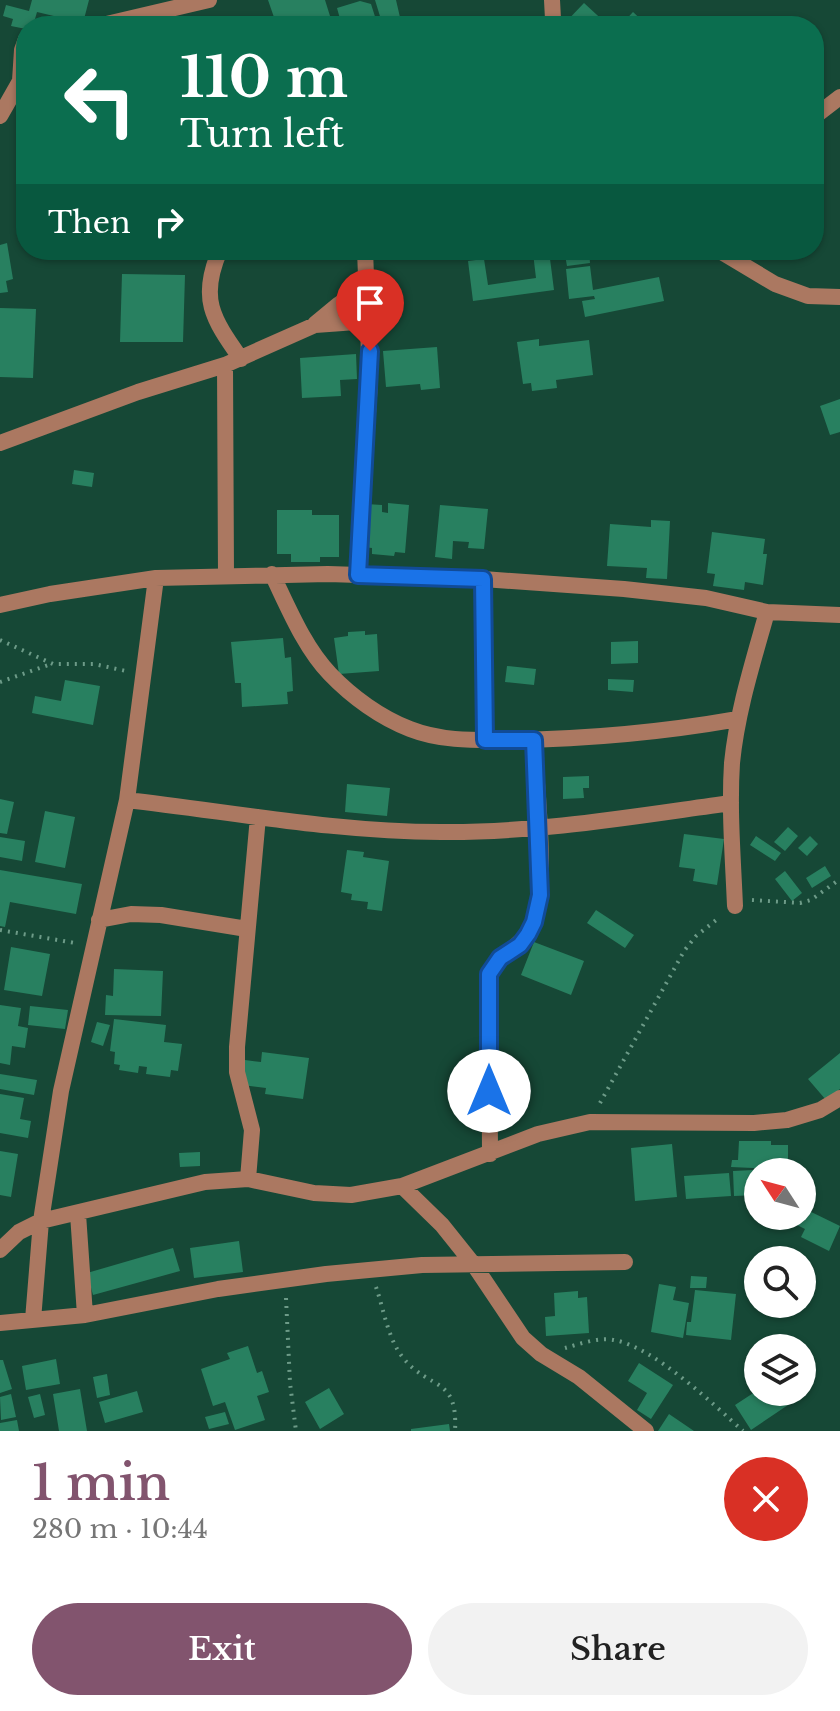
<!DOCTYPE html>
<meta charset="utf-8">
<style>
body{margin:0;font-family:"Libre Baskerville",serif;background:#f2f2f2;color:#222;height:100vh;display:flex;flex-direction:column;font-size:30px;white-space:nowrap}
*{box-sizing:border-box;margin:0}
p{font-size:26px;color:#767676}
.icon{flex:none;width:44px;height:44px;fill:none;stroke:currentColor;stroke-width:2;stroke-linecap:round;stroke-linejoin:round}
.map{position:relative;height:1431px;overflow:hidden}
.side{display:flex;flex-direction:column;background:#fff;flex:1}
.side>*{flex:none}
.banner{position:absolute;left:16px;top:16px;width:808px;height:244px;border-radius:32px;box-shadow:0 2px 6px #0004;background:#0b6e4f;color:#fff;overflow:hidden}
.needle{width:52px;rotate:306deg}
.controls{position:absolute;left:744px;top:1158px;display:grid;gap:16px}
.controls a{display:grid;place-items:center;width:72px;height:72px;border-radius:50%;background:#fff;box-shadow:0 2px 6px #0004;font-size:40px}
.pin{position:absolute;display:grid;place-items:center;width:68px;height:68px;color:#fff;margin:-82px -34px;border-radius:50% 50% 50% 0;rotate:-45deg;box-shadow:0 0 8px #0007}
.pin .icon{rotate:45deg}
.me{position:absolute;width:88px;margin:-44px;rotate:0deg;stroke-linejoin:round;filter:drop-shadow(0 0 6px #0008)}
.turn{display:flex;align-items:center;gap:28px;height:168px;padding:0 32px;font-size:36px}
.turn .icon{width:104px;height:104px;stroke-width:2.5}
.turn b{display:block;font-size:56px;line-height:68px}
.then{display:flex;align-items:center;height:76px;padding:0 32px;background:#0003;gap:16px;font-size:30px}
.round{display:grid;place-items:center;flex:none;width:84px;height:84px;border-radius:42px;background:#f2f2f2}
.headline{display:flex;align-items:center;justify-content:space-between;height:136px;padding:0 32px}
h1{font-size:48px;font-weight:600;line-height:60px;color:#82546e}
.action{display:flex;gap:16px;margin-top:auto;padding:16px 32px}
.action a{flex:1;height:92px;border-radius:48px;background:#82546e;color:#fff;font-size:32px;font-weight:600;line-height:92px;text-align:center}
.action a+a{background:#f2f2f2;color:#222}
.map>svg:first-child{display:block}
</style>
<div class="map">
<svg width="840" height="1431" viewBox="0 0 840 1431">
<rect width="100%" height="100%" fill="#164836"/>
<!-- building -->
<path fill="#288060" d="M32,0H89L83,23L37,12L33,26H26V29L11,26L13,19L3,16L6,5L29,11Z
M268,0H325L330,16L302,26H277Z
M375,0H396L402,26H383Z
M360,1L371,4L378,26H342L337,8Z
M584,3L609,26H562Z
M633,12L648,26H620Z
M7,243L13,279L6,281L8,292L0,293V245Z
M564,250H589L590,263L567,266Z
M549,251L554,290L473,301L468,261L484,259L488,285L536,278L533,253Z
M590,266L593,290L659,277L664,301L585,317L582,301L595,299L594,296L569,299L566,269Z
M122,274L185,275L183,342H120Z
M0,308L36,309L33,378L0,377Z
M539,339V346L589,340L593,375L556,380L557,388L532,391L531,383L523,384L517,342Z
M437,347L440,388L421,390L420,384L386,387L383,351Z
M356,354L357,379L340,380L341,396L302,398L300,358Z
M840,399V432L830,435L820,406Z
M74,470L94,473L92,487L72,484Z
M388,503L409,505L405,553L395,552L394,556L372,554V548L363,547L366,504L382,505V512L388,513Z
M440,505L488,509L484,549L468,548L469,542L453,541L452,559L435,557Z
M277,510H312V515H339V557H320V562H291V554H277Z
M651,520L670,521L667,579L646,578L647,568L607,566L610,524L651,527Z
M712,532L765,539L763,554H767L763,585L745,582L744,590L713,586L715,574L707,573Z
M365,631V635L377,634L379,671L339,674L334,638L348,636V632Z
M283,638L285,658L291,657L293,691L287,692L288,704L242,707L241,683H235L231,642Z
M638,641V663L611,664V642Z
M507,666L536,669L534,685L505,682Z
M608,679L634,680L633,692L608,690Z
M65,680L100,686L93,725L32,713L35,696L61,701Z
M589,776V788H583L584,798L563,799V777Z
M347,784L390,788L387,816L345,812Z
M0,799L14,802L7,834L0,833Z
M45,811L75,817L65,868L35,862Z
M788,827L798,836L785,851L774,842Z
M684,834L724,839L717,885L693,881L695,869L679,867Z
M756,836L781,853L775,861L750,845Z
M810,836L818,844L807,856L798,848Z
M0,837L25,841L22,861L0,857Z
M347,850L364,852L363,857L389,861L382,911L367,909L368,902L351,900L352,894L341,892Z
M825,866L831,876L812,888L806,878Z
M0,870L82,884L76,914L10,902L5,927L0,926Z
M785,871L802,893L792,901L775,879Z
M596,910L634,935L625,948L587,923Z
M534,942L584,961L571,995L521,975Z
M11,947L50,954L42,996L4,990Z
M114,969L163,971L161,1016L105,1015L106,995L113,996Z
M0,1005L21,1008L18,1026L28,1028L25,1048L12,1046L10,1065L0,1063Z
M30,1006L68,1010L65,1029L28,1025Z
M114,1019L166,1025L164,1042L182,1044L178,1071L171,1070L170,1077L146,1074L147,1067L139,1066L138,1073L119,1070L120,1065L114,1064L115,1052L110,1051Z
M97,1022L110,1025L103,1046L91,1042Z
M262,1052L309,1058L303,1099L265,1094L266,1088L242,1085L245,1060L261,1062Z
M840,1053V1089L826,1100L808,1079Z
M0,1074L37,1080L34,1095L0,1089Z
M0,1094L24,1098L20,1119L31,1121L28,1138L0,1133Z
M739,1141H771V1145H788V1172H758V1195L734,1196L733,1171L776,1169L731,1167L732,1160H738Z
M672,1144L677,1197L635,1201L631,1148Z
M0,1151L18,1154L11,1197L0,1195Z
M200,1152V1166L180,1167L179,1153Z
M729,1173L731,1196L686,1199L684,1176Z
M803,1208L840,1226L829,1251L801,1237L805,1229L795,1224L799,1216H802Z
M239,1241L243,1272L194,1278L190,1248Z
M173,1248L180,1271L93,1295L87,1273Z
M691,1276L707,1277L706,1288H690Z
M659,1284L676,1287L673,1300L689,1303L683,1338L651,1332Z
M695,1290L736,1294L731,1340L686,1335L687,1322H691Z
M578,1291V1298L587,1297L589,1333L546,1336L545,1317L555,1316L554,1293Z
M248,1346L257,1373L262,1371L269,1392L257,1396L265,1420L235,1430L225,1402L213,1406L201,1369L230,1359L227,1353Z
M56,1359L60,1384L26,1390L22,1366Z
M0,1360H3L12,1389L0,1393Z
M639,1363L673,1385L651,1419L637,1410L647,1393L628,1381Z
M107,1374L110,1395L97,1398L93,1377Z
M329,1388L344,1414L320,1429L305,1402Z
M80,1389L87,1431H59L53,1394Z
M758,1390V1392H780L788,1405L751,1430L735,1405Z
M137,1391L143,1412L105,1423L99,1402Z
M11,1394L16,1417L1,1420L0,1397Z
M40,1394L45,1415L34,1418L28,1397Z
M225,1412L229,1424L209,1429L205,1417Z
M669,1414L694,1431H658Z
M17,1420L19,1431H0V1423Z
M449,1424L450,1431H411V1429Z"/>
<g fill="none" stroke-linecap="round" stroke-linejoin="round">
<!-- path -->
<path stroke="#6d9b88" stroke-width="4" stroke-dasharray="2 6" stroke-linecap="butt" d="M0,640L53,664H94L126,671
M0,682L51,664
M752,900L800,903L811,900L840,879
M0,930L75,943
M600,1103L684,951L696,936L720,917
M376,1287C384,1310 388,1340 404,1359C431,1391 458,1376 455,1431
M286,1298L290,1383L296,1431
M565,1348C579,1344 599,1337 614,1340C654,1347 713,1404 743,1431"/>
<!-- minor -->
<path stroke="#ab7861" stroke-width="16" d="M98,26L209,0
M549,26L553,19L552,0
M0,116L20,81L22,50L26,39
M814,117L840,97
M220,250C199,298 212,318 241,359
M718,250L775,284L808,296L840,297
M315,324L338,305L368,285
M225,365L226,575
M0,443L138,392L225,365L315,325L370,321
M272,574C288,607 304,647 330,674C352,697 381,718 410,729C443,742 478,740 513,740C589,739 664,732 738,719
M358,575L370,381L365,250
M483,579L485,740
M0,605L50,594L156,578L328,574L483,579L624,589L706,598L767,612L840,615
M127,800C232,812 336,832 441,832C538,833 636,816 731,803
M735,906C733,858 729,810 732,763C737,712 753,662 767,612
M99,920L131,914L161,915L247,929
M490,1154L489,974C499,953 522,947 533,925C549,889 536,782 534,740
M248,1179L252,1130L237,1072V1047L258,817
M402,1186L442,1225L474,1265L523,1338L541,1354L579,1377L646,1431
M78,1214L85,1315
M0,1250L19,1232L41,1221L205,1182L248,1179L314,1193L351,1195L402,1186L538,1134L590,1122L754,1123L787,1120L820,1110L840,1098
M33,1320L41,1221L61,1091L127,800L156,578
M0,1323L85,1315L218,1289L326,1274L422,1265L625,1262"/>
</g>
<g fill="none" stroke-linecap="round" stroke-linejoin="round">
<defs>
<path id="route" d="M370,351L358,575L483,579L485,740H534L540,895L534,922L528,934L520,945L500,958L489,974V1091"/>
</defs>
<!-- route casing -->
<use href="#route" stroke="#114b97" stroke-width="20"/>
<!-- route -->
<use href="#route" stroke="#1a73e8" stroke-width="14"/>
</g>
</svg>
<div class="controls">
<a><svg class="needle" viewBox="-14 -14 28 28"><path d="M0-13l5 13h-10z" fill="#e53935"/><path d="M0 13l5-13h-10z" fill="#767676"/></svg></a>
<a><svg class="icon" aria-label="search" viewBox="0 0 24 24"><circle cx="10" cy="10" r="6"/><path d="M15 15l6 6"/></svg></a>
<a><svg class="icon" aria-label="layers" viewBox="0 0 24 24"><path d="M12 4l9 5-9 5-9-5zM3 14l9 5 9-5"/></svg></a>
</div>
<div class="pin" style="left:370px;top:351px;background:#d93025"><svg class="icon" aria-label="arrive" viewBox="0 0 24 24"><path d="M6 21V4h12l-3 4 3 4H6"/></svg></div>
<svg class="me" style="left:489px;top:1091px" viewBox="-20 -20 40 40"><circle r="19" fill="#fff"/><path d="M0-13L10 11 0 6-10 11z" fill="#1a73e8"/></svg>
<div class="banner">
<div class="turn"><svg class="icon" aria-label="left" viewBox="0 0 24 24"><path d="M17 20v-9H6M10 6l-5 5 5 5"/></svg><div><b>110 m</b>Turn left</div></div>
<div class="then">Then<svg class="icon" aria-label="right" viewBox="0 0 24 24"><path d="M7 20v-9h11M14 6l5 5-5 5"/></svg></div>
</div>
</div>
<section class="side">
<div class="headline"><div><h1>1 min</h1><p>280 m · 10:44</p></div><a class="round" style="background:#d93025;color:#fff"><svg class="icon" aria-label="close" viewBox="0 0 24 24"><path d="M6 6l12 12M18 6L6 18"/></svg></a></div>
<div class="action"><a>Exit</a><a>Share</a></div>
</section>
